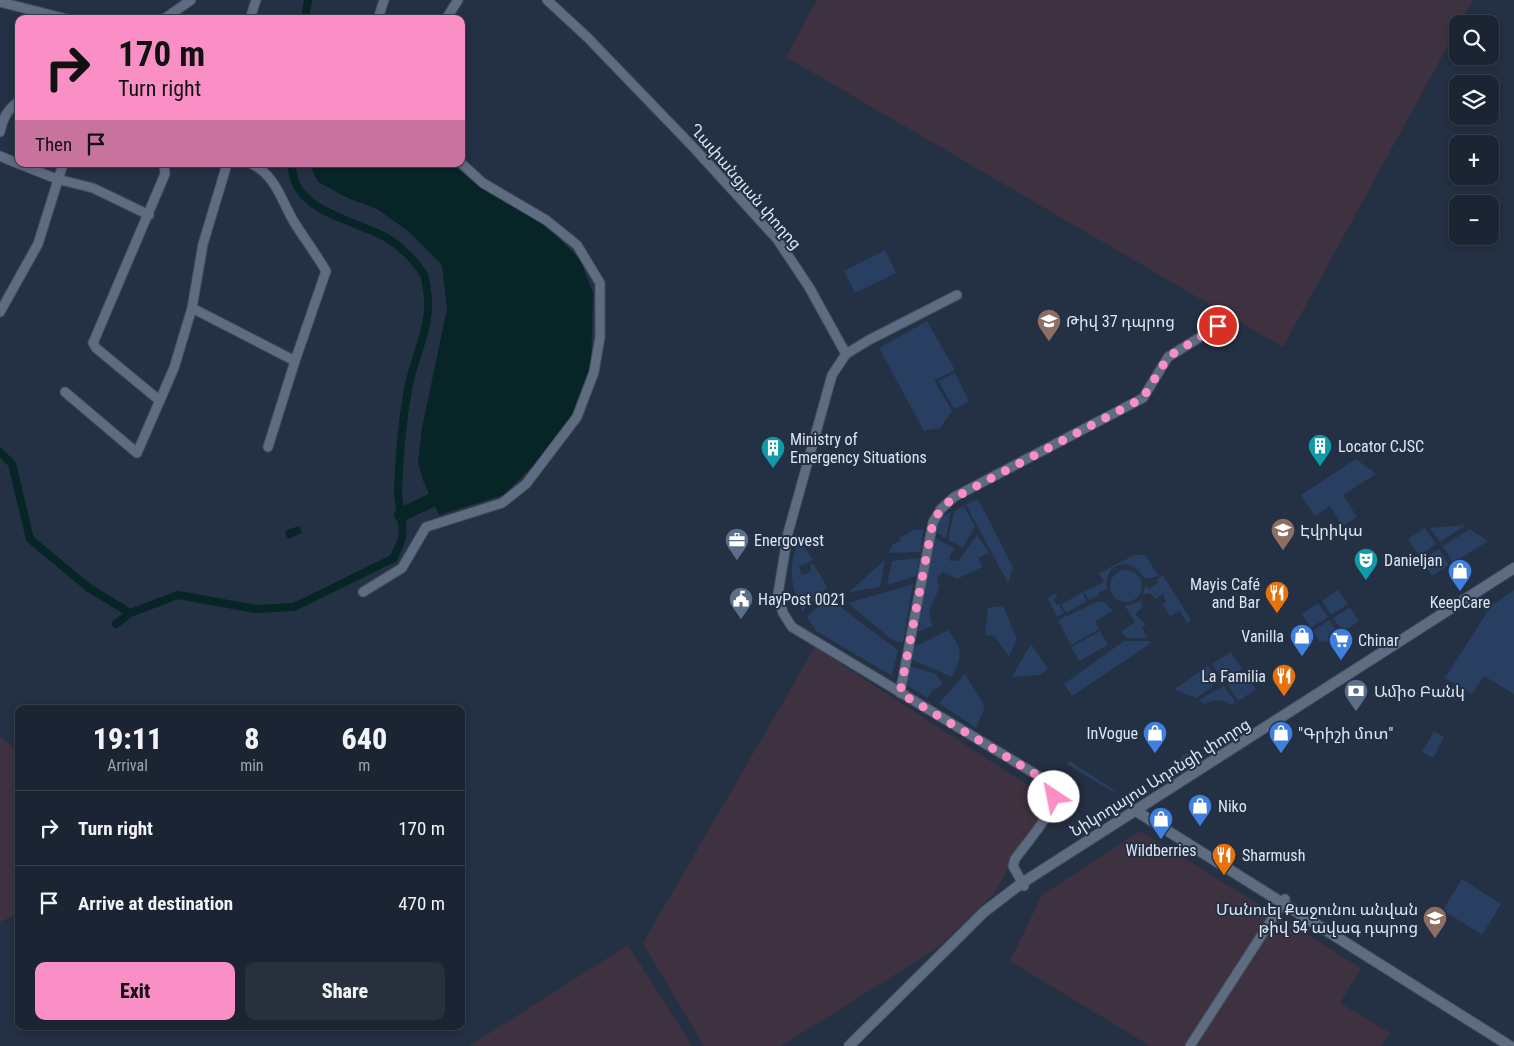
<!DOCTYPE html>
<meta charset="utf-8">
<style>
body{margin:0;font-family:"Roboto Condensed","Noto Sans Armenian",sans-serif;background:#28303e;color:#f1f3f6;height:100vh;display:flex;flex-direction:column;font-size:19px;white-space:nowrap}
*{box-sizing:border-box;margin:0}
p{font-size:16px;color:#a0a4ac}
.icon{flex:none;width:28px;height:28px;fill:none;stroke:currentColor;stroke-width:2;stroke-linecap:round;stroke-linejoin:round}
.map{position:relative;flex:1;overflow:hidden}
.details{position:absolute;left:15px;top:705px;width:450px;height:325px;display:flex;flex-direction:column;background:#1b2432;border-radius:10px;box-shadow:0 2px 8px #0003,0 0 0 1px #39414d}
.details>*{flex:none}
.hud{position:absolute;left:15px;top:15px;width:450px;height:152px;border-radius:10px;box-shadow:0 2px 8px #0003,0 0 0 1px #39414d;background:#fa8fc6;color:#111;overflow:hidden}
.fabs{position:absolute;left:1449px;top:15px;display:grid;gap:10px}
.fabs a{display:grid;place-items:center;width:50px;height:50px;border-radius:10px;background:#1b2432;box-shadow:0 2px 8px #0003,0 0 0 1px #39414d;font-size:25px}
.pin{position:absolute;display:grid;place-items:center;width:42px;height:42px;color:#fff;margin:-21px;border:2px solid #fff;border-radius:50%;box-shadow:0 1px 5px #0007}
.me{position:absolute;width:55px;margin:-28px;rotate:326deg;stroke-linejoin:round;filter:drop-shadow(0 0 4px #0008)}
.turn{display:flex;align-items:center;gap:18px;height:105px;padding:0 20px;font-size:22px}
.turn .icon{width:65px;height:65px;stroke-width:2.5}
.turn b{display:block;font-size:35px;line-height:42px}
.then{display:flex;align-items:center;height:48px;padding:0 20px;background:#0003;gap:10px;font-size:19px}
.eta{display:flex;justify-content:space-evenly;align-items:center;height:85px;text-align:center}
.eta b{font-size:30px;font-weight:800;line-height:35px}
.primary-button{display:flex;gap:10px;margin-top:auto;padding:10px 20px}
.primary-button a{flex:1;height:58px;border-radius:10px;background:#fa8fc6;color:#111;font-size:20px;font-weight:800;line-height:58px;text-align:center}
.primary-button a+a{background:#28303e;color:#f1f3f6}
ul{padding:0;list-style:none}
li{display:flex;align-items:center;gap:15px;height:75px;padding:0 20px;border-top:1px solid #39414d}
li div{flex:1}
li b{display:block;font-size:19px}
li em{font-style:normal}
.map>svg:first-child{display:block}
</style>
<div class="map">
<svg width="1514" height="1046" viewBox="0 0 1514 1046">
<rect width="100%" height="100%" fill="#243043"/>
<!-- industrial -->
<path fill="#3f3240" d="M817,0H1473L1460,24H1458L1457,29L1283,347L786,57Z
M815,647L1052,801L1013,858L995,893L936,949L781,1046H704L643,943Z
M0,736L19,752V913L0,922Z
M1140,831L1361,968L1340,1003L1390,1033L1381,1046H1150L1010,961L1042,895Z
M628,945L692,1046H469Z"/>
<!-- green -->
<path fill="#283f62" d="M885,250L896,273L855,293L844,271Z
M927,321L955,370L934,380L952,411L940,428L924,431L879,348Z
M955,373L969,401L954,409L939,381Z
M1356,459L1376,474L1343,495L1357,517L1343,526L1330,506L1315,516L1301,495Z
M978,499L1013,567L1008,583L966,505Z
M964,506L975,526L963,548L948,540L954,511Z
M951,512L946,539L936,532L939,518Z
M1466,525L1440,542L1430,528Z
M1425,528L1436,544L1419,556L1408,539Z
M923,529L921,552L889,553L893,543L894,544L901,541L899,538L913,530Z
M1470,529L1488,541L1453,563L1443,546Z
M977,535L989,553L978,558L982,567L957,579L943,572L937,578L940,587L929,610L932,626L918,632L934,537L955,549L950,555V561H958Z
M798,538L813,560L799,567L802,575L811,572L810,565L813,563L827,587L802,611C789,578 789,572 798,538Z
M1439,549L1449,565L1432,576L1422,560Z
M1135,555H1145L1159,576L1145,579C1129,553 1102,564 1107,590L1100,591L1097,596L1089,600L1084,592L1104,582L1099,573Z
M920,558L916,576L887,585L892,561Z
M885,560L880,587L849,592Z
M1110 586a16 16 0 1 1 32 0a16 16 0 1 1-32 0Z
M1163,575L1191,620L1187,623L1180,611L1170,616L1163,605L1166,601L1163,594L1156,599L1150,593L1143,595L1145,585L1149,589L1158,583L1156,580Z
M913,584L903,643L891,639L848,603Z
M1338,590L1348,604L1331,615L1322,601Z
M1514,590V694L1484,676L1472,694L1445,678L1491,606Z
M1082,592L1087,601L1066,613L1061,605Z
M1056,593L1057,597L1053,600L1057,605L1059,604L1064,613L1057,617L1048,598Z
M831,594L843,609L898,650L892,676L816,631L807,617Z
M1099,601L1104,602L1113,611L1095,621L1099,629L1071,645L1058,620Z
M1141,601L1143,607L1135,614L1146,624L1142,628L1148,638H1127L1121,632L1135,622L1125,606Z
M1318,603L1328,617L1311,628L1302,614Z
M1003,606L1017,639L1009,656L994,636L985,635L988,608Z
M1350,607L1359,621L1343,632L1333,618Z
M1329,620L1339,635L1328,642L1319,641L1313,631Z
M948,630C963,651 963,653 952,677L912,660L911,649Z
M1100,631L1108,645L1079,661L1071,647Z
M1124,641H1150L1151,643L1072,696L1064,684Z
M1031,644L1048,669L1039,675L1012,677Z
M1231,652L1242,669L1228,678L1219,674L1212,664Z
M909,666L936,674L943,684L933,690L927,698L907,685Z
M1208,666L1217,679L1211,688L1196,698L1174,689Z
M1244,671L1256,689L1238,701L1228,686L1229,681Z
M965,674L985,707L976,728L939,703Z
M1224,686L1236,702L1231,705C1221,698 1215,700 1204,704L1199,700Z
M1434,731L1444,737L1433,758L1422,752Z
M1188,753L1196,759L1174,774L1172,773L1183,755Z
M1070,761L1117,792L1110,790L1068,765L1067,763Z
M1462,879L1501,904L1482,935L1443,910Z"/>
<!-- water -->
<path fill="#072427" d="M309,164H452L478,186L540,220L580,259L593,293L591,365L583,399L535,464L503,495L439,515L424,483L418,463L422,428L447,309L442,265L408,231L377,209L348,198L318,182Z
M299,526L302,533L287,539L285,531Z"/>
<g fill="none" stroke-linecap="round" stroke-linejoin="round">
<!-- canal -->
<path stroke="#072427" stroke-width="8" d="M305,19L308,0
M0,452L12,464L30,539L89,588L130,613
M116,624L130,613L178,595L256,609L294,607L394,558C396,551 401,544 402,537C405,522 398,506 398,491C399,457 402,423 408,389C414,355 433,326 427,290C426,286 426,279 424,275C416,261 400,246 387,238C354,219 291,212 292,164"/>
<!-- river -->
<path stroke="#072427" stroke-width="14" d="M401,515L432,500"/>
<defs>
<path id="minor" d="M547,0L587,37L695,149L777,239L809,287L846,354
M0,2L67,19
M164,19L191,0
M250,19L256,0
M378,19L384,0
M446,19L458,0
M0,132C3,118 7,110 19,101
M0,156L19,164
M19,164L57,179L93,188L149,215
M252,164C276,176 281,200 294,222C304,238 316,254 326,271L295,361L268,447
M957,295L869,340L846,354L832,375L788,533L778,594L783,613L792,627L1042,778C1048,784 1054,789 1053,798C1053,814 1025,845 1015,859L1013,866L1024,886
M192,308L295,361
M0,312L38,244L63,164
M65,392L137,453L174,368L192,308L203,244L227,164
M159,400L96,348L93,343L165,174L164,164
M363,592L402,568L426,527L502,503L526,484L577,417L594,372L600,337V283L577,245L546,220L483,183L461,163
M900,693L933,522L941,509L954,497L1143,398L1168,357L1218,326
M1190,1046L1285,899"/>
<path id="tertiary" d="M1136,811L1510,1046
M849,1046L984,912L1022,883L1514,568"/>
</defs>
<!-- minor casing -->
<use href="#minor" stroke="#434d5d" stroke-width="11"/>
<!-- tertiary casing -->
<use href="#tertiary" stroke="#434d5d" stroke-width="12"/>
<!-- minor -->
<use href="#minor" stroke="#5e6c82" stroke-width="9"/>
<!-- tertiary -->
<use href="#tertiary" stroke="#5e6c82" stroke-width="10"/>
</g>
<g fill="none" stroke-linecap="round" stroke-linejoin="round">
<!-- route -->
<path stroke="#fa8fc6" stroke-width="9" stroke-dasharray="0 16.2" d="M1054,797L1051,786L1042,778L900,693L933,522L941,509L952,499L1143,398L1168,357L1218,326"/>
</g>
<!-- icons -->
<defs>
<symbol id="school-pin" viewBox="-11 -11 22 30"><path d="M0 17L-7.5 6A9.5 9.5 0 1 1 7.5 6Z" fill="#8d6e63" stroke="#243043"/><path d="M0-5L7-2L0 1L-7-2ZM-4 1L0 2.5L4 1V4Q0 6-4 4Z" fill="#fff"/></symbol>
<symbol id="building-pin" viewBox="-11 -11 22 30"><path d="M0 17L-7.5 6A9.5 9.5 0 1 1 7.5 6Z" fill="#0f9aa8" stroke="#243043"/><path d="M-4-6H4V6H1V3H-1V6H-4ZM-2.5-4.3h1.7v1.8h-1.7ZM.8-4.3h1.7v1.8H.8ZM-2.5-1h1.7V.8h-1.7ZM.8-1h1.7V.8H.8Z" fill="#fff"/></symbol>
<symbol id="office-pin" viewBox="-11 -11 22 30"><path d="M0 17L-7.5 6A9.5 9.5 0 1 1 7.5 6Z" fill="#5c6f8a" stroke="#243043"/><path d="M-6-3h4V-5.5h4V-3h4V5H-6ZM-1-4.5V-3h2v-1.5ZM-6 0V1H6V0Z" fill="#fff"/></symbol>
<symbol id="theatre-pin" viewBox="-11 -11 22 30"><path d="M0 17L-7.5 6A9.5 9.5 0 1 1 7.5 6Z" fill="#0f9aa8" stroke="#243043"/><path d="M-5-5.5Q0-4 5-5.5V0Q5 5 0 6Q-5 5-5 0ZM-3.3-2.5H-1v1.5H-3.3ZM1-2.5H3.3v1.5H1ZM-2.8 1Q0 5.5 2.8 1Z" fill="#fff"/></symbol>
<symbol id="shop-pin" viewBox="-11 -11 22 30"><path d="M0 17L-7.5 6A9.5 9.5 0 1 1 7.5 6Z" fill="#3f7fe0" stroke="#243043"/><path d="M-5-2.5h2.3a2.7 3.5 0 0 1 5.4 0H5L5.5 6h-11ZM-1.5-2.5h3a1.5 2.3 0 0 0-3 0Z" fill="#fff"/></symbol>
<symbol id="restaurant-pin" viewBox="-11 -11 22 30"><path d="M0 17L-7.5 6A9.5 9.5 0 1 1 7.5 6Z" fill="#e8710a" stroke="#243043"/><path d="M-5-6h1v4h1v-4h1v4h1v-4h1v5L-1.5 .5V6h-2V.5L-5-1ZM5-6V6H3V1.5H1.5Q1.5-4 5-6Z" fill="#fff"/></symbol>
<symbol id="civic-pin" viewBox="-11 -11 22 30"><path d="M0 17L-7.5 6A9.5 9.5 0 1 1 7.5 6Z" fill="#5c6f8a" stroke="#243043"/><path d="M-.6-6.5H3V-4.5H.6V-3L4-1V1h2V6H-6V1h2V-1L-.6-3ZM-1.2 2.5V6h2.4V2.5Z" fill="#fff"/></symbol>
<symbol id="supermarket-pin" viewBox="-11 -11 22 30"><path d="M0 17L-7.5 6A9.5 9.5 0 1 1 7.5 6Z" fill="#3f7fe0" stroke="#243043"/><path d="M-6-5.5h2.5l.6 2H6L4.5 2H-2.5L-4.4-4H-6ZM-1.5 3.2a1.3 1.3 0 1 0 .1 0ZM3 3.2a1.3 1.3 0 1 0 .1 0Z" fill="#fff"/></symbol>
<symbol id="bank-pin" viewBox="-11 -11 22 30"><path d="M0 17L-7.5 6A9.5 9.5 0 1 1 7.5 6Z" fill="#5c6f8a" stroke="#243043"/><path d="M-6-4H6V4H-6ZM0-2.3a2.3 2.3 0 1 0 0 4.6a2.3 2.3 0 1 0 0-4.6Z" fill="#fff"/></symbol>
</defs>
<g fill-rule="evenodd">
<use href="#school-pin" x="1035" y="307" width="28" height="38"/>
<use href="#building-pin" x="1306" y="432" width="28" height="38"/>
<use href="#building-pin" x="759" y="434" width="28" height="38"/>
<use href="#school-pin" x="1269" y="516" width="28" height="38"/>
<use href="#office-pin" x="723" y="526" width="28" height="38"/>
<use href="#theatre-pin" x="1352" y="546" width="28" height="38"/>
<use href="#shop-pin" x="1446" y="557" width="28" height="38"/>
<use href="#restaurant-pin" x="1263" y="579" width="28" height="38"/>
<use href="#civic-pin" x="727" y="585" width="28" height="38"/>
<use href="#shop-pin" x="1288" y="622" width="28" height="38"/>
<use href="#supermarket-pin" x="1327" y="626" width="28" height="38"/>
<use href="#restaurant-pin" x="1270" y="662" width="28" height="38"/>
<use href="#bank-pin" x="1342" y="677" width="28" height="38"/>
<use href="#shop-pin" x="1141" y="719" width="28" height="38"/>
<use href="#shop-pin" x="1267" y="719" width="28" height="38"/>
<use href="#shop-pin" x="1186" y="792" width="28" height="38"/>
<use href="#shop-pin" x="1147" y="805" width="28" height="38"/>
<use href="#restaurant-pin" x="1210" y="841" width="28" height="38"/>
<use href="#school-pin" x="1421" y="904" width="28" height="38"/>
</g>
<g text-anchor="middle" stroke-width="4" stroke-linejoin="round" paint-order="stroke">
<!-- street labels -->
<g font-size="16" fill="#dde5f2" stroke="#243043">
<text transform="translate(746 186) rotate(49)" y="6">Ղափանցյան փողոց</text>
<text transform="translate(1160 777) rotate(-32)" y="6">Նիկողայոս Ադոնցի փողոց</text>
</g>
<!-- poi labels -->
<g font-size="16" fill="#dde5f2" stroke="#243043" text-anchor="start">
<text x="1066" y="327">Թիվ 37 դպրոց</text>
<text x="790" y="445">Ministry of<tspan x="790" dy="18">Emergency Situations</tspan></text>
<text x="1338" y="452">Locator CJSC</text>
<text x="1300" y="536">Էվրիկա</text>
<text x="754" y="546">Energovest</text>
<text x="1384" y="566">Danieljan</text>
<text x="1260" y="590" text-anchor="end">Mayis Café<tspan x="1260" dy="18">and Bar</tspan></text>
<text x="758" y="605">HayPost 0021</text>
<text x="1460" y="608" text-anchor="middle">KeepCare</text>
<text x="1284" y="642" text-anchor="end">Vanilla</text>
<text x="1358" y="646">Chinar</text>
<text x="1266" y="682" text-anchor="end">La Familia</text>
<text x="1374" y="697">Ամիօ Բանկ</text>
<text x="1138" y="739" text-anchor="end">InVogue</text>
<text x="1298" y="739">"Գրիշի մոտ"</text>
<text x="1218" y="812">Niko</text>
<text x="1161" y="856" text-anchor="middle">Wildberries</text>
<text x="1242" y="861">Sharmush</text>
<text x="1418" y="915" text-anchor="end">Մանուել Քաջունու անվան<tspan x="1418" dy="18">թիվ 54 ավագ դպրոց</tspan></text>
</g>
</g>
</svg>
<div class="fabs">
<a><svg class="icon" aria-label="search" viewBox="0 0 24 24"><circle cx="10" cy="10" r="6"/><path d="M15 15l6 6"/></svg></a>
<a><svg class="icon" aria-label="layers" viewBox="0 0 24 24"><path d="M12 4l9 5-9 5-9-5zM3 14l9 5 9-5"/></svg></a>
<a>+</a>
<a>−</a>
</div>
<div class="pin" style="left:1218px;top:326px;background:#d93025"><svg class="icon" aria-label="arrive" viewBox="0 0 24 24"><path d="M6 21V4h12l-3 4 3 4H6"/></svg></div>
<svg class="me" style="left:1054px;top:797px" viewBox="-20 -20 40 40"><circle r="19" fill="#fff"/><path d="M0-13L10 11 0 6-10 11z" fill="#fa8fc6"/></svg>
<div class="hud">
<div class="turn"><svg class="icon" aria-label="right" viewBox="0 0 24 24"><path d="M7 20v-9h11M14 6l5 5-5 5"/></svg><div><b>170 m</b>Turn right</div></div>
<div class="then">Then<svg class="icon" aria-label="arrive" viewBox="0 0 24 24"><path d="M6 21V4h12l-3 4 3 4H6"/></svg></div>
</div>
<section class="details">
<div class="eta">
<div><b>19:11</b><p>Arrival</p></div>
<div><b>8</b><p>min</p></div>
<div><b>640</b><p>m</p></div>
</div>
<ul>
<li><svg class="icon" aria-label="right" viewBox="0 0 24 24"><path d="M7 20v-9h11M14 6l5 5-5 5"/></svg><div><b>Turn right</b></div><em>170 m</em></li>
<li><svg class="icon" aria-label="arrive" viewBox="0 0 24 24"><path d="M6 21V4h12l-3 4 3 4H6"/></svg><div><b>Arrive at destination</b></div><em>470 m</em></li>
</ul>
<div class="primary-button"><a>Exit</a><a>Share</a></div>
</section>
</div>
